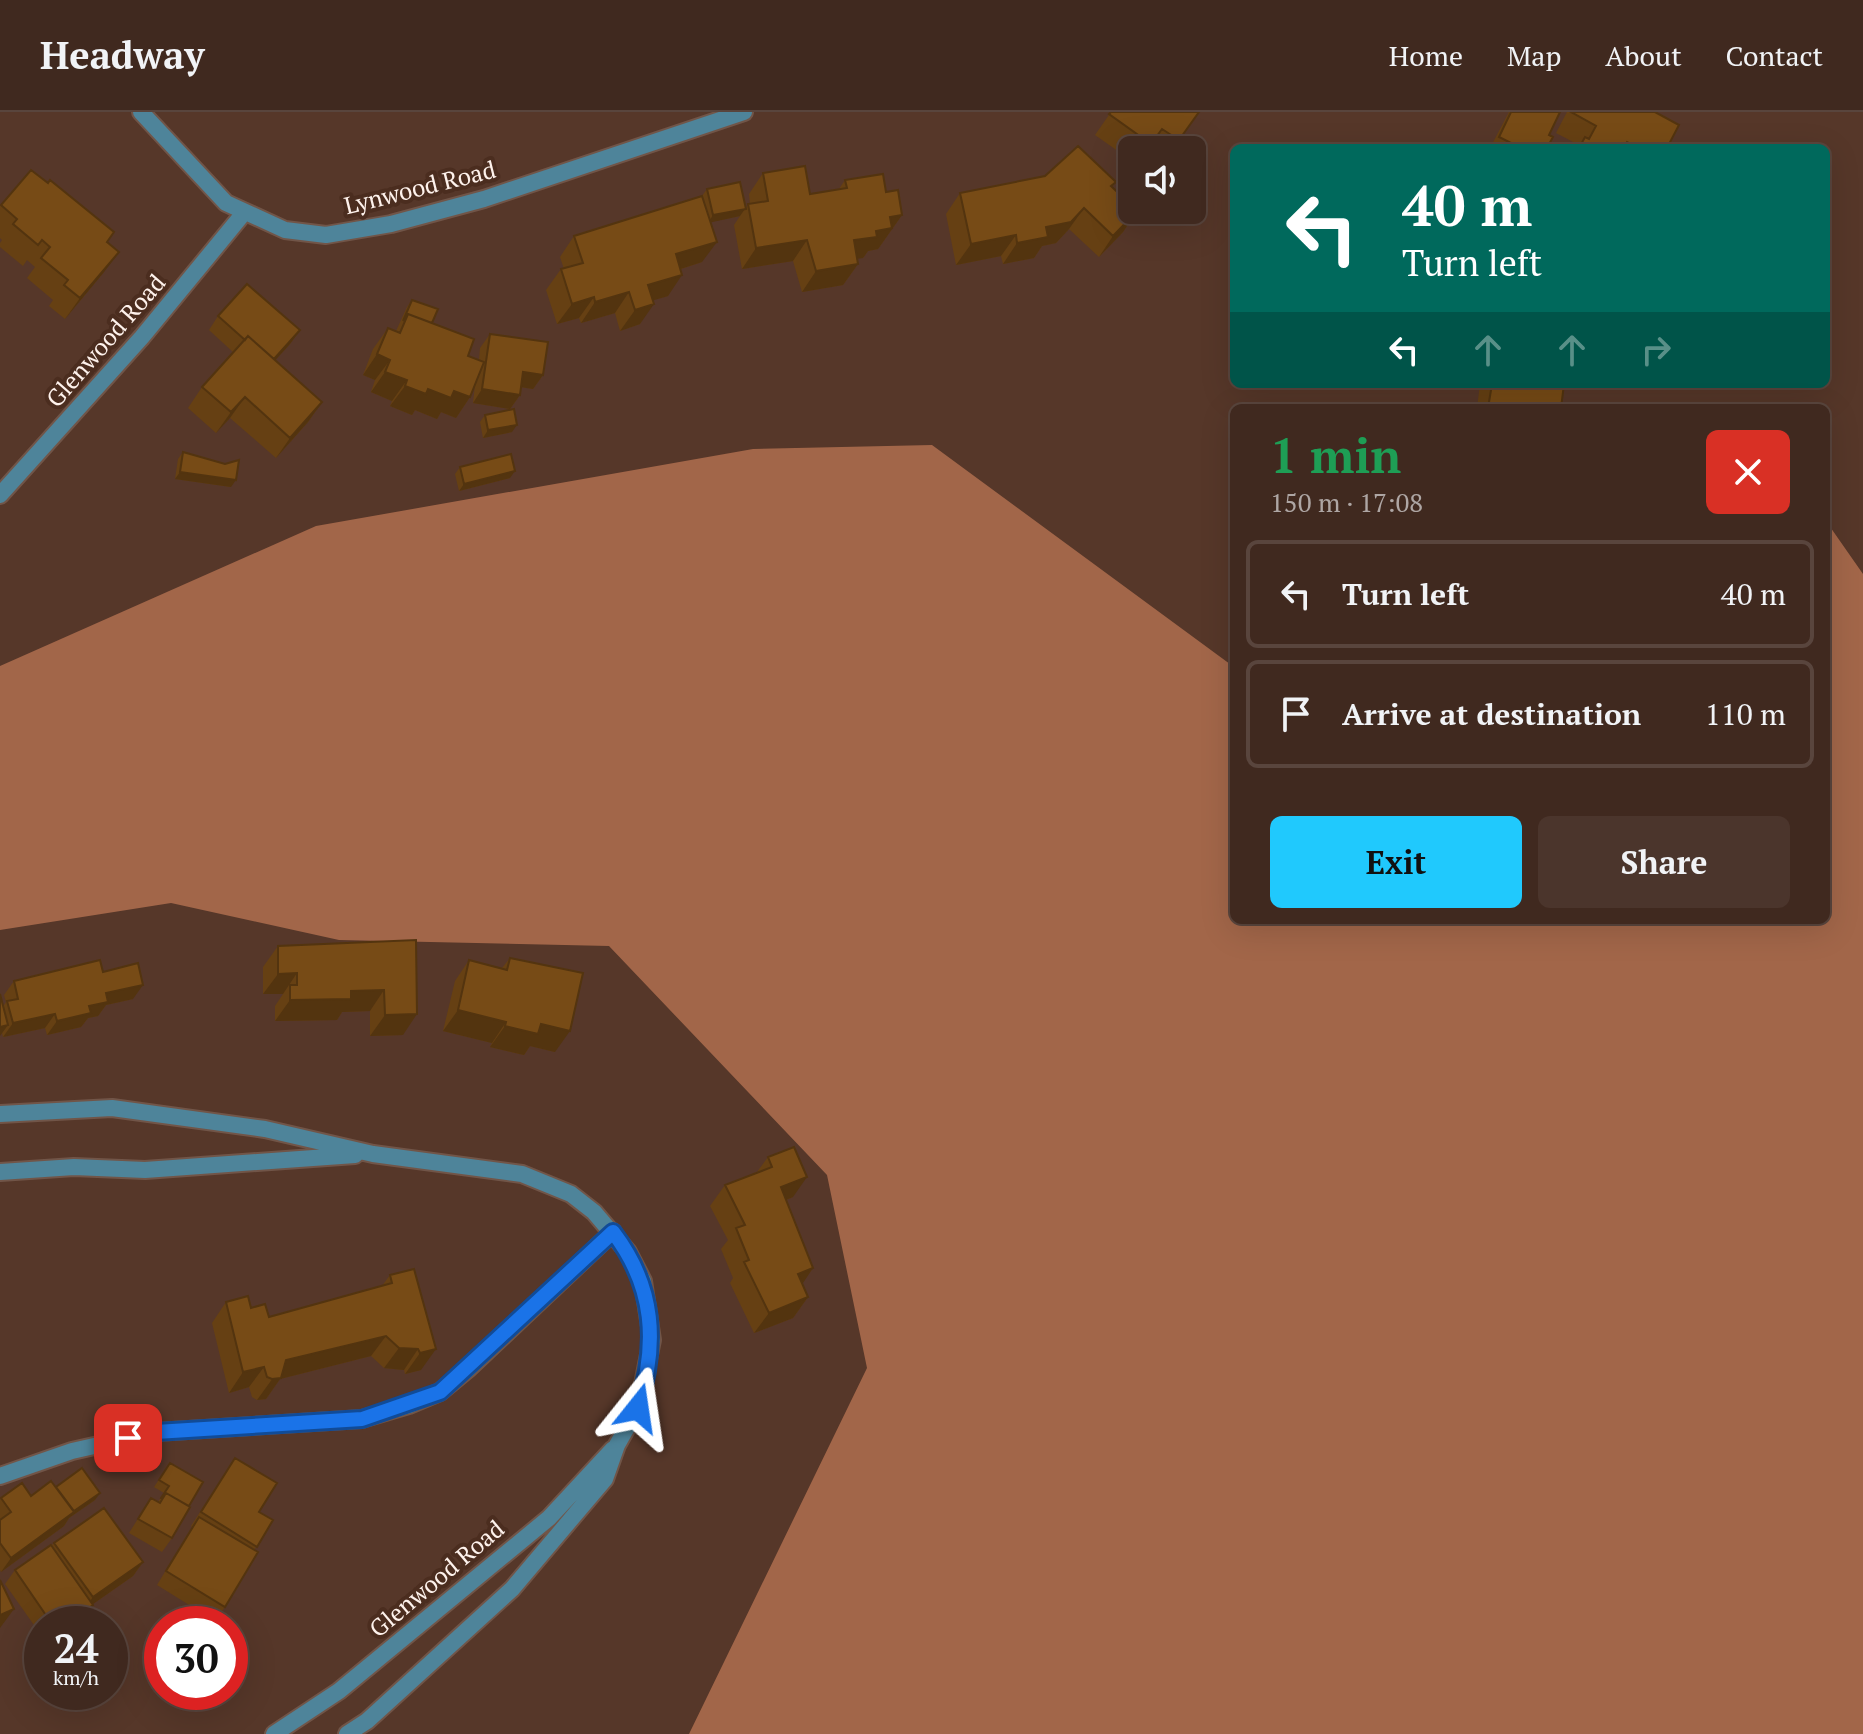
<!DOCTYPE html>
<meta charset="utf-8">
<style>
body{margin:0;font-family:"PT Serif",serif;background:#4b352c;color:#f1f3f6;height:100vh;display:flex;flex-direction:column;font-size:30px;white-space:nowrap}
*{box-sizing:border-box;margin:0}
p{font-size:26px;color:#aea6a4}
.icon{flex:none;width:44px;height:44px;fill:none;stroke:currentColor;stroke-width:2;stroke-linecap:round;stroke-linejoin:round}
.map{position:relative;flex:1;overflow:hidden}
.side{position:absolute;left:1230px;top:292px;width:600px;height:520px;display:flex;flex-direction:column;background:#40291f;border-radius:12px;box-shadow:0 8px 32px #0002,0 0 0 2px #59453d}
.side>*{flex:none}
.guide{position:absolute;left:1230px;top:32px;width:600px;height:244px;border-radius:12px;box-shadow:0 8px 32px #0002,0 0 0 2px #59453d;background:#00695c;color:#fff;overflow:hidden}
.buttons{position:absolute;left:1118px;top:24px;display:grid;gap:16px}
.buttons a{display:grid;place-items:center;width:88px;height:88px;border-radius:12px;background:#40291f;box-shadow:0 8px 32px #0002,0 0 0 2px #59453d;font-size:40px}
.speed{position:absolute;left:24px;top:1494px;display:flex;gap:16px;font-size:40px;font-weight:700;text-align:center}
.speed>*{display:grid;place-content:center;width:104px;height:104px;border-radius:50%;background:#40291f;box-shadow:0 8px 32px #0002,0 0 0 2px #59453d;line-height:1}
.speed small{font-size:20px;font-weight:400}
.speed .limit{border:12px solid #d22;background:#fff;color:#111}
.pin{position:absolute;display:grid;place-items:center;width:68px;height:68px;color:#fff;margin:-34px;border-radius:16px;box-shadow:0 4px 12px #0006}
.me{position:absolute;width:88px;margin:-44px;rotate:15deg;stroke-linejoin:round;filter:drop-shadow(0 0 6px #0008)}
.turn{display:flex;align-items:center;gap:28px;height:168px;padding:0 40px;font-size:36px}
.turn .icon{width:104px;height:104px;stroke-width:2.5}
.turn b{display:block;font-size:56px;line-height:68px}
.lanes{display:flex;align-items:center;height:76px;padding:0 40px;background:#0003;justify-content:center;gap:40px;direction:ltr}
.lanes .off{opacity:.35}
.round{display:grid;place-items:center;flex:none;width:84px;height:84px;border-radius:12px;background:#4b352c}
.head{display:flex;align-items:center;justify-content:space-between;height:136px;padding:0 40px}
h1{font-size:48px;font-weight:600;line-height:60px;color:#1e9e55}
.cta{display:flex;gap:16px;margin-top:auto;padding:16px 40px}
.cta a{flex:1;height:92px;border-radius:12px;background:#20c9fd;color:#111;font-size:32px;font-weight:600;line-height:92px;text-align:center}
.cta a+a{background:#4b352c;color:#f1f3f6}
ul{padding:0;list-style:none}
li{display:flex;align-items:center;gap:24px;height:108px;margin:0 16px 12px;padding:0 24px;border:4px solid #59453d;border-radius:12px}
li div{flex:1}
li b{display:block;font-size:30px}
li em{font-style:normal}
header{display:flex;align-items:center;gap:48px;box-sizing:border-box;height:112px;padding:0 40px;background:#40291f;border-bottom:2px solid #59453d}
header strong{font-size:38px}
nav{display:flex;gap:44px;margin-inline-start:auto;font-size:28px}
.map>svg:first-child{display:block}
</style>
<header>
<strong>Headway</strong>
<nav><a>Home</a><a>Map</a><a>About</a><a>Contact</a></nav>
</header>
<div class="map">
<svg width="1863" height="1622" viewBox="0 0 1863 1622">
<rect width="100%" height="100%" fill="#563729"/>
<!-- forest -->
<path fill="#a26649" d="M932,333L1234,555V808H1826V409L1863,462V1622H689L867,1256L827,1063L609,834L339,828L171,791L0,818V554L316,414L753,337Z"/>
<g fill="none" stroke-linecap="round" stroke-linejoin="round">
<defs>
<path id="minor" d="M141,0L226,91L285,118L326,123L391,112L484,87L744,0
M0,383L142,225L243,102
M0,1002L112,996L265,1017L373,1042L522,1062L571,1082L594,1100L628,1140L643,1169L652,1228L638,1296L617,1333L605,1367L512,1477L367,1609L347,1622
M0,1060L74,1055L145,1058L355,1043
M0,1364L72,1339L156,1320L362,1307L409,1293L440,1280L469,1256L613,1120
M274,1622L339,1579L549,1406L613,1337"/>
</defs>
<!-- minor casing -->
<use href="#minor" stroke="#715548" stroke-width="20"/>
<!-- minor -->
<use href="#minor" stroke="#4e849a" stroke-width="16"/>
</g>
<!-- wall -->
<path fill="#664013" d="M1111,0H1199L1172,38H1132V49L1095,23Z
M1509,0H1560L1549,23L1547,36H1490Z
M1567,0H1655L1667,36H1577L1579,33L1556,21Z
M31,58L107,130L104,160L65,207L49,194L53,188L27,166L35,155L27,148L23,154L0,135V131L2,128L0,126V94Z
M763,61L810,82L839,77L845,68L886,80L902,103L878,137L868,139L863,146H857L858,152L843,173L802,180L793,149L742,157L734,113L740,104L710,110L702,150L681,157L668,184L653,188L640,212L620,219L615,201L581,211L579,206L557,212L546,178L561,157H564L560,145L574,124L702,84L707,77L746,96L748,92H750L749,82Z
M1116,70L1112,75L1137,99L1123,120L1099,145L1069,117L1056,131L1042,134L1034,146L1003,152L1001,144L956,153L946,102L960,81Z
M412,188L432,211L468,244L479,248L480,236L490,222L543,263L533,277L521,275L520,283L510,297L473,291L475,273L470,285L456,306L441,300L437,307L415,298L412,303L390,294L392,289L371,280L375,268L363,263L373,237L388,216L396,219L407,195Z
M218,204L300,218L290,232L275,248L322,290L308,310L276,346L230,306L216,321L188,296L202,275L233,240L209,218Z
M1480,272H1564L1561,296H1477Z
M485,303L512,320L483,326L480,310Z
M183,340L231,375L175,367L178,347Z
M460,355L510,366L459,379L455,362Z
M416,828L403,923L370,924V899L342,900L337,908L275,909V894L283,882H263V855L278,834Z
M510,846L555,940L530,934L524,943L490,935L492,931L443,919L455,869L469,848L502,856Z
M103,860L133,887L106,893L98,904L88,906L81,915L47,923L45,916L3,925L2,921L3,895L6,890L4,883L14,869Z
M768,1045L793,1085L786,1088L813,1156L802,1171L808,1185L793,1206L754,1221L730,1171L733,1166L721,1137L728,1128L710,1094L725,1073L757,1060Z
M414,1157L421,1258L405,1262L404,1258L384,1256L371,1244L280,1267L266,1287L257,1288L252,1285L249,1275L229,1281L212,1211L226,1190L251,1196L269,1205L382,1174L390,1163Z
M235,1346L259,1400L273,1408L254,1438L225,1495L215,1509L157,1473L192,1415L191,1414Z
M170,1351L172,1426L162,1440L129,1421L151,1386L158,1390L164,1381L154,1375Z
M56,1375L95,1388L69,1406L64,1414L1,1460L0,1458V1388L1,1386L31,1384Z
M54,1431L143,1450L133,1464L93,1492L83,1507L76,1512H42V1522L41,1523L5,1472L15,1458L51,1434Z"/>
<!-- shaded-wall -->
<path fill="#53340f" d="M1084,96L1069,117L1056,131L1042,134L1034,146L1003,152L1017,131Z
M745,97L740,104L708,111L713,103Z
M1137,99L1123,120L1099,145L1113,124Z
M902,103L878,137L868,139L863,146L840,149L854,128L876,119L890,105Z
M1016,123L1001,144L956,153L971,132Z
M807,128L793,149L742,157L756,136Z
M717,130L702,150L662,163L676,142Z
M119,140L104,160L65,207L80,186Z
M858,152L843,173L802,180L816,159Z
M682,163L668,184L634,194L648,173Z
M629,180L615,201L581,211L595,190Z
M594,185L579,206L557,212L572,192Z
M654,192L640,212L620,219L635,198Z
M300,218L290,232L261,264L271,250Z
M377,242L390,248L375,268L363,263Z
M385,260L407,268L392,289L371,280Z
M523,260L543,263L533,277L514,274Z
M405,274L454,279L470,285L456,306L441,300L437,307L415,298L412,303L390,294Z
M482,277L520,283L510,297L473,291Z
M245,285L230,306L216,321L231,300Z
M322,290L308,310L276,346L290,326Z
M517,313L512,320L483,326L488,318Z
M515,359L510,366L459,379L464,372Z
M180,360L236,368L231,375L175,367Z
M297,861L283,882H263L278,862Z
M143,873L133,887L106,893L98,904L88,906L81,915L47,923L57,909L89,894L106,881Z
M384,878L370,899L342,900L337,908L275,909L290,888L351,879Z
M458,898L506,910L492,931L443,919Z
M55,902L45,916L3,925L13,911Z
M417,902L403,923L370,924L385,903Z
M541,912L570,919L555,940L530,934L524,943L490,935L505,914Z
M8,913L0,924V915Z
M807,1065L793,1085L766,1096L781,1075Z
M813,1156L799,1177L798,1162Z
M808,1185L793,1206L754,1221L769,1201Z
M386,1224L371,1244L280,1267L266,1287L257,1288L286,1248Z
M399,1236L418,1237L404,1258L384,1256Z
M436,1237L421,1258L405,1262L420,1241Z
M264,1255L249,1275L229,1281L243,1260Z
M100,1381L95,1388L69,1406L64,1414L1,1460L11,1446Z
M143,1450L133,1464L83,1499L93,1485Z
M93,1493L83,1507L76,1512H68Z
M14,1497L0,1516V1503Z
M62,1501L54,1512H48L50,1509Z"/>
<!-- building -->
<path fill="#774b16" stroke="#53340f" stroke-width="2" d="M1111,0H1199L1179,28L1162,17L1151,32L1109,2Z
M1511,0H1560L1549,23L1553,25L1547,36H1521L1499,25Z
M1571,0H1655L1679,13L1667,36H1639L1627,30L1624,36H1579L1585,25L1589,27L1596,14Z
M1078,34L1116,70L1111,74L1132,94V98L1137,99L1113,124L1084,96L1071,110L1046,115L1048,125L1017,131L1016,123L971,132L960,81L1045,64Z
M805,54L810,82L847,76L845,68L883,62L886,80L898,78L902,103L890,105L892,116L876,119L877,125L854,128L858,152L816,159L807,128L756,136L748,92L768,89L763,61Z
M31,58L48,71L50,68L114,120L107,130L119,140L80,186L64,173L68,168L41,146L50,135L42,128L38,133L13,112L17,107L1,93Z
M740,70L746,97L713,103L707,77Z
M702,84L717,130L676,142L682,163L648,173L654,192L635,198L629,180L595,190L594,185L572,192L561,157L583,151L574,124Z
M247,172L300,218L274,247L248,224L245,228L218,204Z
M412,188L438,197L432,211L408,202L403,209Z
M408,202L474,227L468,244L484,250L470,285L454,279L451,286L428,277L426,282L405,274L407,268L385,260L390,248L377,242L388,216L400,221Z
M490,222L548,230L543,263L523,260L520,283L482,277Z
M248,224L322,290L290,326L245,285L231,300L202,275Z
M1492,272H1564L1561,296H1488Z
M514,297L517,313L488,318L485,303Z
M183,340L225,352L239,348L236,368L180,360Z
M511,342L515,359L464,372L460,355Z
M416,828L417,902L385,903L384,878L351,879V887L290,888V873H297V861L278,862V834Z
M510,846L583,861L570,919L541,912L538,922L505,914L506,910L458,898L469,848L507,858Z
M100,848L103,860L138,851L143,873L106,881L108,890L89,894L91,901L57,909L55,902L13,911L7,889L18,887L14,869Z
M0,882L8,913L0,915Z
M794,1035L807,1065L781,1075L813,1156L798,1162L808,1185L769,1201L744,1150L749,1148L736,1116L745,1113L725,1073L772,1055L768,1045Z
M414,1157L436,1237L420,1241L418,1237L399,1236L386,1224L286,1248L281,1266L272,1267L267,1265L264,1255L243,1260L226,1190L248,1184L251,1196L265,1192L269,1205L392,1171L390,1163Z
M235,1346L277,1371L259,1400L273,1408L257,1435L201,1400Z
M170,1351L203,1370L189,1394L166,1381L162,1387L161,1386L169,1374L159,1368Z
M82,1356L100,1381L74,1399L56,1375Z
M51,1369L74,1400L11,1446L0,1431V1408L11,1400L1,1386L22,1371L31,1384Z
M166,1381L190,1395L172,1426L138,1407L151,1386L160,1391Z
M104,1396L143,1450L93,1485L54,1431Z
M199,1405L258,1440L225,1495L166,1459Z
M51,1433L93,1493L69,1511L62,1501L50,1509L15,1458Z
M0,1468L14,1497L0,1503Z"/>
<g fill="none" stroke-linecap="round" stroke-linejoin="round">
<defs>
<path id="route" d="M128,1326L156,1320L362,1307L440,1280L613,1120C655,1175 658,1232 638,1296"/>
</defs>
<!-- route casing -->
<use href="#route" stroke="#114b97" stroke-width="20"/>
<!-- route -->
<use href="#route" stroke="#1a73e8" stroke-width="14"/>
</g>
<g text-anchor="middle" stroke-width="8" stroke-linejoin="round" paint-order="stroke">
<!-- street labels -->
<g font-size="24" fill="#fef2ec" stroke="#4b2d1f">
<text transform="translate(420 76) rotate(-14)" y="8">Lynwood Road</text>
<text transform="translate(106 229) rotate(-49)" y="8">Glenwood Road</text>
<text transform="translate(437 1467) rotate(-40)" y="8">Glenwood Road</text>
</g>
</g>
</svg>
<div class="buttons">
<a><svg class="icon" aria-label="sound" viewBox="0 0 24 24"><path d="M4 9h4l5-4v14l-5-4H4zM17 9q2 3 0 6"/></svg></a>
</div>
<div class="speed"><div>24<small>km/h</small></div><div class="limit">30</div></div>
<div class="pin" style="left:128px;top:1326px;background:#d93025"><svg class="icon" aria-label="arrive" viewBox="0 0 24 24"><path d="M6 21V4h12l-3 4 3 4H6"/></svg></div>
<svg class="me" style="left:638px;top:1296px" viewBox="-20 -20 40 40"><path d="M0-17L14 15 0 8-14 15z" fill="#1a73e8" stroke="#fff" stroke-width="4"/></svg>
<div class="guide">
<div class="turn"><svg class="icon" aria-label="left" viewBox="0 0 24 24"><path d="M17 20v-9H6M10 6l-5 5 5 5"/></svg><div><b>40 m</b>Turn left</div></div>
<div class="lanes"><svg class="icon" aria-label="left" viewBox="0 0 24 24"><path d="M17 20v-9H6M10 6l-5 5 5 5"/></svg><svg class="icon off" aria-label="ahead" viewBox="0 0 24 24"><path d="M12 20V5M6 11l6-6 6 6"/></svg><svg class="icon off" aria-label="ahead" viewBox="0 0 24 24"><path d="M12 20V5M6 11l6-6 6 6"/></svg><svg class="icon off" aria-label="right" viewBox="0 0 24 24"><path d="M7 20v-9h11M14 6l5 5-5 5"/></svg></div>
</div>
<section class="side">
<div class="head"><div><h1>1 min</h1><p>150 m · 17:08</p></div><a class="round" style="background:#d93025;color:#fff"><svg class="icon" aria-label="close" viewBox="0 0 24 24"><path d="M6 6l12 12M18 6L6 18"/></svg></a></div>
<ul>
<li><svg class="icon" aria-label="left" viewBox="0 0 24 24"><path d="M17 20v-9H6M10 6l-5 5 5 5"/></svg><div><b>Turn left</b></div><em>40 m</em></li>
<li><svg class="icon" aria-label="arrive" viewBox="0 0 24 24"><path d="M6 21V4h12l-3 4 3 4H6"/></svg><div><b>Arrive at destination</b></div><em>110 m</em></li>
</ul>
<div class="cta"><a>Exit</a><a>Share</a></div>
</section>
</div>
